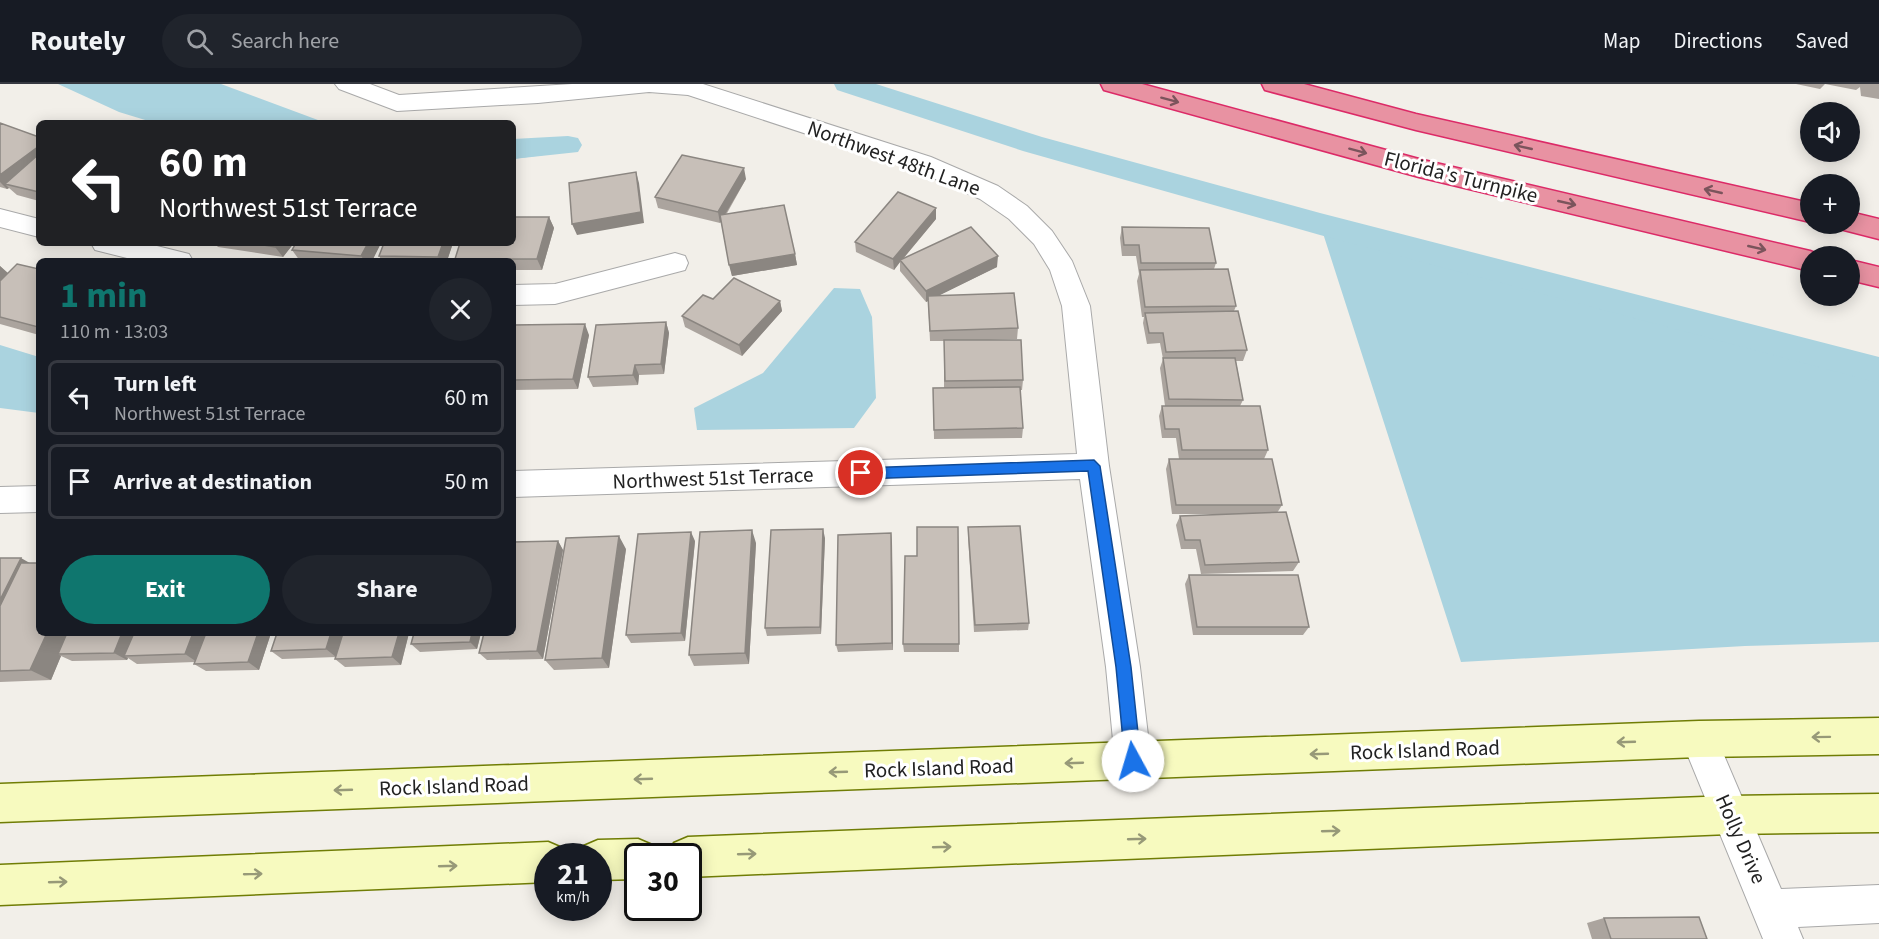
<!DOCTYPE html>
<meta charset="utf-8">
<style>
body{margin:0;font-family:"Source Sans 3",sans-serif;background:#20242c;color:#f1f3f6;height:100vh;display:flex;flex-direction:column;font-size:22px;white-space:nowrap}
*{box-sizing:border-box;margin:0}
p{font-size:20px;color:#9ea1a6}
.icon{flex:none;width:33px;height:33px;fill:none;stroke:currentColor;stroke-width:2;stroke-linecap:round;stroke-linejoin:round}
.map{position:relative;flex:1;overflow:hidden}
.side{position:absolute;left:36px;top:174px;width:480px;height:378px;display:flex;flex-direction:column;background:#171b24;border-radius:9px;box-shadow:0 3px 15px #0003}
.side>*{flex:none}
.hud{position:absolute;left:36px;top:36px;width:480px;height:126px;border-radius:9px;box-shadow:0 3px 15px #0003;background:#202124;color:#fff;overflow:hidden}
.fabs{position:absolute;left:1800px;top:18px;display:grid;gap:12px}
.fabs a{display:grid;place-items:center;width:60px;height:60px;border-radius:50%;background:#171b24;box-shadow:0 3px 15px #0003;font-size:30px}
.speed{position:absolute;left:534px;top:759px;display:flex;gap:12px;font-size:30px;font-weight:700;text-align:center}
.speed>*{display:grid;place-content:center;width:78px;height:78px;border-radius:50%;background:#171b24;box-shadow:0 3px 15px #0003;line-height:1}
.speed small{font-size:15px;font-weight:400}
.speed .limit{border:3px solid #111;border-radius:9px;background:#fff;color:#111}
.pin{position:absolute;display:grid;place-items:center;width:51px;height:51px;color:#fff;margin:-26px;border:3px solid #fff;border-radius:50%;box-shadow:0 2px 6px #0007}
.me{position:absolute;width:66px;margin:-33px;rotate:354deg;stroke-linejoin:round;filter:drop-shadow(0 0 4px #0008)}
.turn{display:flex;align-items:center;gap:21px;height:126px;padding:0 24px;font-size:27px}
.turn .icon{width:78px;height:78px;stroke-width:2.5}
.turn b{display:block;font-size:42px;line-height:51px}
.round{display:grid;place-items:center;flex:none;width:63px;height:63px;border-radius:32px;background:#20242c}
.summary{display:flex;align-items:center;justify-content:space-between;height:102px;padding:0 24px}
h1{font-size:36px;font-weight:700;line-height:45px;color:#0f766e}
.primary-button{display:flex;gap:12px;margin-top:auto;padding:12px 24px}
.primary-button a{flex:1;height:69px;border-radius:36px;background:#0f766e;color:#fff;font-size:24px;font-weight:700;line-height:69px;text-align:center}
.primary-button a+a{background:#20242c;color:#f1f3f6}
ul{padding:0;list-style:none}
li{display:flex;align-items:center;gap:18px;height:75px;margin:0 12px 9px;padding:0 12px;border:3px solid #363941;border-radius:9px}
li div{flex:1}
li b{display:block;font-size:22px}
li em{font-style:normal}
header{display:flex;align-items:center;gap:36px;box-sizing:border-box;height:84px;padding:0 30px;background:#171b24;border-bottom:2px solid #363941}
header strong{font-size:28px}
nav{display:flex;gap:33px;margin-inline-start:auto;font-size:21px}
.search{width:420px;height:54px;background:#20242c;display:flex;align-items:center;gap:15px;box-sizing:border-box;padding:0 21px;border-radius:33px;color:#9ea1a6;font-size:22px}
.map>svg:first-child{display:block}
</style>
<header>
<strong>Routely</strong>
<div class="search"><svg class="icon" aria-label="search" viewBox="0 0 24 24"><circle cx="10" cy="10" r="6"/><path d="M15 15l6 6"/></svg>Search here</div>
<nav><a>Map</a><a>Directions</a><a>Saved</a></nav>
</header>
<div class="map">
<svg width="1879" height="855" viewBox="0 0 1879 855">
<rect width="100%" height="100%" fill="#f2efe9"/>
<!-- water -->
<path fill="#aad3df" d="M58,0H221L326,39H155L119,28Z
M553,54L574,67L513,75V57Z
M1320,140L1879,286V558L1745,562L1461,578Z
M834,204L860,205L872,233L876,314L854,344L697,346L694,324L763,289Z
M0,261L39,273V329L0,324Z"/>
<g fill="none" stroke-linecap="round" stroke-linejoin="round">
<!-- canal -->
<path fill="#aad3df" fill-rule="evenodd" d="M834,0H876L1042,53L1320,129L1879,273V299L1320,151L1023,67L837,6Z
M568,52L578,54L582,61L578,68L513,75V55Z"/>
<defs>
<path id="street" d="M335,0H370L399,11L572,0H703L931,73L998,102L1027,122L1052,147L1072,177L1090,222L1109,382L1140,583L1151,677L1146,690L1133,695L1120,690L1115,677L1106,583L1080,395L513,413V387L1077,370L1062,222L1050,186L1034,160L1009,135L980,115L913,85L688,11L649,8L538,19L397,27L339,5Z
M0,125L39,135V153L0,143Z
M91,159H145L189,170L193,177H139L95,166Z
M675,169L685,172L688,179L685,186L555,220L513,221V201L555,200Z
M39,402V428L0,429V403Z
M1699,638L1712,643L1781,805L1879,801V839L1798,843L1803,855H1763L1681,655L1686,643Z"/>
<path id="secondary" d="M1879,634V670L1699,673L0,738V700L1699,637Z
M1879,710V748L1729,750L688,793V772H668L674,759L688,753L1729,712Z
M638,755L652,761L657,772H638V795L598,796V772H580L584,762L598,756Z
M548,758L562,764L566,772H548V798L0,821V781Z"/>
<path id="highway" d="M1101,0H1142L1419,75L1810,167L1822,172H1810V187L1419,93L1104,6Z
M1262,0H1304L1416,30L1810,119V138L1416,46L1265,6Z
M1850,128L1879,135V155L1840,145L1837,140H1850Z
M1850,176L1879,183V203L1850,196Z"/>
</defs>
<!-- street casing -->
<use href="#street" stroke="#a9a9a9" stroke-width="2"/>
<!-- secondary casing -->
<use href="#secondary" stroke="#707d05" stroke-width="3"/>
<!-- highway casing -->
<use href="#highway" stroke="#dc2a67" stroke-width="3"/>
<!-- street -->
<use href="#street" fill="#fff" fill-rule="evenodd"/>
<!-- secondary -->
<use href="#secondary" fill="#f7fabf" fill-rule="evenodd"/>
<!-- highway -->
<use href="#highway" fill="#e892a2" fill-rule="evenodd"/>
</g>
<!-- wall -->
<path fill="#aba49e" d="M1796,0H1879V15L1861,12L1860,3L1856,6L1825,0L1820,5Z
M0,39L39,53V117L17,111L9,104L7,105L0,103Z
M746,95L726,131L795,170L797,181L732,192L721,138L720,139L658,124L655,113Z
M549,133L554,144L542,186H513V177H456L455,175Z
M936,135L903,175L997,183L939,211L1018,244L1017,255L989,256L1023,296L1022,306H1020L1023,344L1022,354L934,355L933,304H944V257H930L928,217L926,218L900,187V178L894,186L856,168L855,158Z
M1122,143L1216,179L1214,185L1236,222L1234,227L1247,266L1243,277H1236L1243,316L1240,322L1268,366L1264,375L1282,421L1277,429L1299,478L1293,487L1201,490L1196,465H1181L1176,441L1180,432L1236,430H1172L1166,385L1169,375H1179L1176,354H1162L1159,332L1162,322H1165L1160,284L1163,275L1160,259L1147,260L1143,239L1144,233H1142L1137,197L1139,190L1136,172H1122L1120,154Z
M214,159H294L283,173L218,163Z
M381,159L372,177H300L292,166Z
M384,159H453L447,177H382L379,172Z
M0,182L8,189L39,185V251L0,240Z
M713,215L780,217L782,227L742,272L685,243L682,232Z
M666,238L669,249L664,290L639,291L638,301L593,303L588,293Z
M513,241L589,251L578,305L513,306Z
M968,443L1029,539L1028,546L974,548L968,452Z
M825,454L821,550L767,552L765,544Z
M558,457L563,466L543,575L487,576L479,569Z
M695,457L685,557L631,559L626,551Z
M892,458L893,566L838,568L836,561Z
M756,459L749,580L694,582L689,571Z
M626,465L609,584L554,586L545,576Z
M0,474L29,479L271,549L259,586L206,587L194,580L195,578L137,580L128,574L127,576L72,577L61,572L51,596L0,598Z
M1189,491L1309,543L1303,551H1193L1185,500Z
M277,549H409L401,581L345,583L335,575L336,573L282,575L271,567Z
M414,549H481L477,565L420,568L411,560Z
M903,560H959V568H904Z
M1604,834L1707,855H1592L1587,839Z"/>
<!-- shaded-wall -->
<path fill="#8b8681" d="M39,62V81L5,100L9,104L7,105L0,98V91Z
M744,84L746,95L720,139L718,128Z
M636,88L639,99L644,139L577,151L572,140Z
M936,124V135L901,177L900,176V178L894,186L893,175Z
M549,133L554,144L542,186L537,175Z
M277,159H294L283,173L275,163Z
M368,159H381L372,177H365L361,172Z
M443,159H453L447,177H441L438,173Z
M795,170L797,181L732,192L729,181Z
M998,172L997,183L926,218V207Z
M0,182L12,193L0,203Z
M780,217L782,227L742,272L739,261Z
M666,238L669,249L664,290L661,280Z
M585,240L589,251L578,305L573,295Z
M635,281L639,291L638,301L633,291Z
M823,445L825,454L821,550L820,543Z
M752,446L756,459L749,580L745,569Z
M691,448L695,457L685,557L681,549Z
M891,449L892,458L893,566L892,559Z
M619,452L626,465L609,584L602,574Z
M558,457L563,466L543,575L537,567Z
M21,474L35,482L0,553V516Z
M47,549H71L58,570L61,572L51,596L30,586Z
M122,549H138L124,572L128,574L127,576L114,569Z
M193,549H207L197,578L185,570Z
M258,549H271L259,586L248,578Z
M331,549H343L336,573L326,565Z
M399,549H409L401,581L392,573Z
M472,549H481L477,565L470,558Z"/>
<!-- building -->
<path fill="#c7bfb8" stroke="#8b8681" stroke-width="1.5" d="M0,39L39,53V62L0,91Z
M39,70V108L5,100Z
M682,71L744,84L718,128L655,113Z
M636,88L641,128L572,140L569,99Z
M898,108L936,124L893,175L855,158Z
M784,121L795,170L729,181L720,131Z
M513,133H549L537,175H455L460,159H513Z
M971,143L998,172L926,207L900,176Z
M1122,143L1209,144L1216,179H1141L1139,161H1124Z
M251,159H277L275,163Z
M296,159H368L361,172L292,166Z
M384,159H443L438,173L379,172Z
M17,180L39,185V242L38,243L0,233V197Z
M1228,185L1236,222L1145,223L1140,186Z
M734,194L780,217L739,261L682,232L703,211L713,215Z
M1014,209L1018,244L930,247L928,212Z
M1238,227L1247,266L1166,268L1163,249H1149L1145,229Z
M666,238L661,280L635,281L633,291L588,293L596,241Z
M585,240L573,295L513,296V241Z
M944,256H1021L1023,296L945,297Z
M1163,274H1235L1243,316L1169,315Z
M1020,303L1023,344L934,346L933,304Z
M1162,322H1260L1268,366H1182L1179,345H1165Z
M1169,375H1272L1282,421H1176Z
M1286,428L1299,478L1205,481L1200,456H1185L1180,432Z
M1020,442L1029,539L975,541L968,443Z
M917,443H958L959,560H903L905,472H917Z
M823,445L820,543L765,544L771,446Z
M752,446L745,569L689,571L700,448Z
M691,448L681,549L626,551L638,450Z
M891,449L892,559L836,561L838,451Z
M619,452L602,574L545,576L566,454Z
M558,457L537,567L479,569L484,549H513V458Z
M0,474H21L0,516Z
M21,479H39V549H47L30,586L0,587V522Z
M1189,491H1298L1309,543H1197Z
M67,549H122L114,569L58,570Z
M134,549H193L185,570L124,572Z
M206,549H258L248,578L194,580Z
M277,549H331L326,565L271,567Z
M343,549H399L392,573L335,575Z
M414,549H472L470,558L411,560Z
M1699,833L1707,855H1611L1604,834Z"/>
<!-- one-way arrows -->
<defs><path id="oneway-shaft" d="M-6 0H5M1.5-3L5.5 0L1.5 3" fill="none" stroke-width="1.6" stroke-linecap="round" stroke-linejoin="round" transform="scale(1.5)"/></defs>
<g stroke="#7b545c">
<use href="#oneway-shaft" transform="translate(1170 16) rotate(15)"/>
<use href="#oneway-shaft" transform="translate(1523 63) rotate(-167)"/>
<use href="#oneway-shaft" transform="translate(1358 67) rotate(15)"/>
<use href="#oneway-shaft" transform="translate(1713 107) rotate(-167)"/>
<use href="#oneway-shaft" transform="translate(1567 119) rotate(13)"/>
<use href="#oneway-shaft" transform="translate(1757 164) rotate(13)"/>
</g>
<g stroke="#979978">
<use href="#oneway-shaft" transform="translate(1821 653) rotate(179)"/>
<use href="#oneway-shaft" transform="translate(1626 658) rotate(178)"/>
<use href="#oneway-shaft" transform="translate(1319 670) rotate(178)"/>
<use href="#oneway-shaft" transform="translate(1074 679) rotate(178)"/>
<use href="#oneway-shaft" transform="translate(838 688) rotate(178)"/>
<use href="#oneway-shaft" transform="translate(643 695) rotate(178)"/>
<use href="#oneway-shaft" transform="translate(343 706) rotate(178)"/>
<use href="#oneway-shaft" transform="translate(1331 747) rotate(-2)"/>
<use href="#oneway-shaft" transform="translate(1137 755) rotate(-2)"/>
<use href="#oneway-shaft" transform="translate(942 763) rotate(-2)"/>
<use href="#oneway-shaft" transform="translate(747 770) rotate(-2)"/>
<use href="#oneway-shaft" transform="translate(448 782) rotate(-2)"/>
<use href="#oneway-shaft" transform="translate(253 790) rotate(-2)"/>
<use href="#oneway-shaft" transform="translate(58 798) rotate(-2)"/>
</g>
<!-- route -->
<path fill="#1a73e8" stroke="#114b97" stroke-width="1.5" d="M1094,376L1100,382L1131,583L1141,677L1138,682L1133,685L1127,682L1125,677L1116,583L1088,387L861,395L855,389L861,384Z"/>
<g text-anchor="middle" stroke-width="6" stroke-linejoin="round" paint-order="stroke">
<!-- street labels -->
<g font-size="21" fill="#222" stroke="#fff">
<text transform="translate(894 74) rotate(20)" y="7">Northwest 48th Lane</text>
<text transform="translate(1461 93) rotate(14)" y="7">Florida's Turnpike</text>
<text transform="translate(713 394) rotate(-2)" y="7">Northwest 51st Terrace</text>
<text transform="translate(1425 666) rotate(-2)" y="7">Rock Island Road</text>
<text transform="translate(939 684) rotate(-2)" y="7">Rock Island Road</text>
<text transform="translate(454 702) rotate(-2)" y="7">Rock Island Road</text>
<text transform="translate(1741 755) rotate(66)" y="7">Holly Drive</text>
</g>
</g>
</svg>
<div class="fabs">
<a><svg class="icon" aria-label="sound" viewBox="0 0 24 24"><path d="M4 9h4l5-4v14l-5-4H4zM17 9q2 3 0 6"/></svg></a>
<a>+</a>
<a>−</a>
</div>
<div class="speed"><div>21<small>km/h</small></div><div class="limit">30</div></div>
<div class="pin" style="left:861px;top:389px;background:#d93025"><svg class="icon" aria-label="arrive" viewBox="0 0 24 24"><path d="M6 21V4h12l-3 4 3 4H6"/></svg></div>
<svg class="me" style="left:1133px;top:677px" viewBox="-20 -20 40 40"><circle r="19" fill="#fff"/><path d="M0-13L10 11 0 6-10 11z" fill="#1a73e8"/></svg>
<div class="hud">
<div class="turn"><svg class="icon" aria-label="left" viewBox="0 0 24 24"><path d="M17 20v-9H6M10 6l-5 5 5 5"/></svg><div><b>60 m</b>Northwest 51st Terrace</div></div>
</div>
<section class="side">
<div class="summary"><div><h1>1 min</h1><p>110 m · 13:03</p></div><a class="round"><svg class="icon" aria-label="close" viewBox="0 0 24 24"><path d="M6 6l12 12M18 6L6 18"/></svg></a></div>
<ul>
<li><svg class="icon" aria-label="left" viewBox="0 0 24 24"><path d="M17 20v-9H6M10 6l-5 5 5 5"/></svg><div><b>Turn left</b><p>Northwest 51st Terrace</p></div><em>60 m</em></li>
<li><svg class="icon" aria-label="arrive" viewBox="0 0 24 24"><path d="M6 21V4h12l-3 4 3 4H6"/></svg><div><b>Arrive at destination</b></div><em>50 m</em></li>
</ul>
<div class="primary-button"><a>Exit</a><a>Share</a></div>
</section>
</div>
